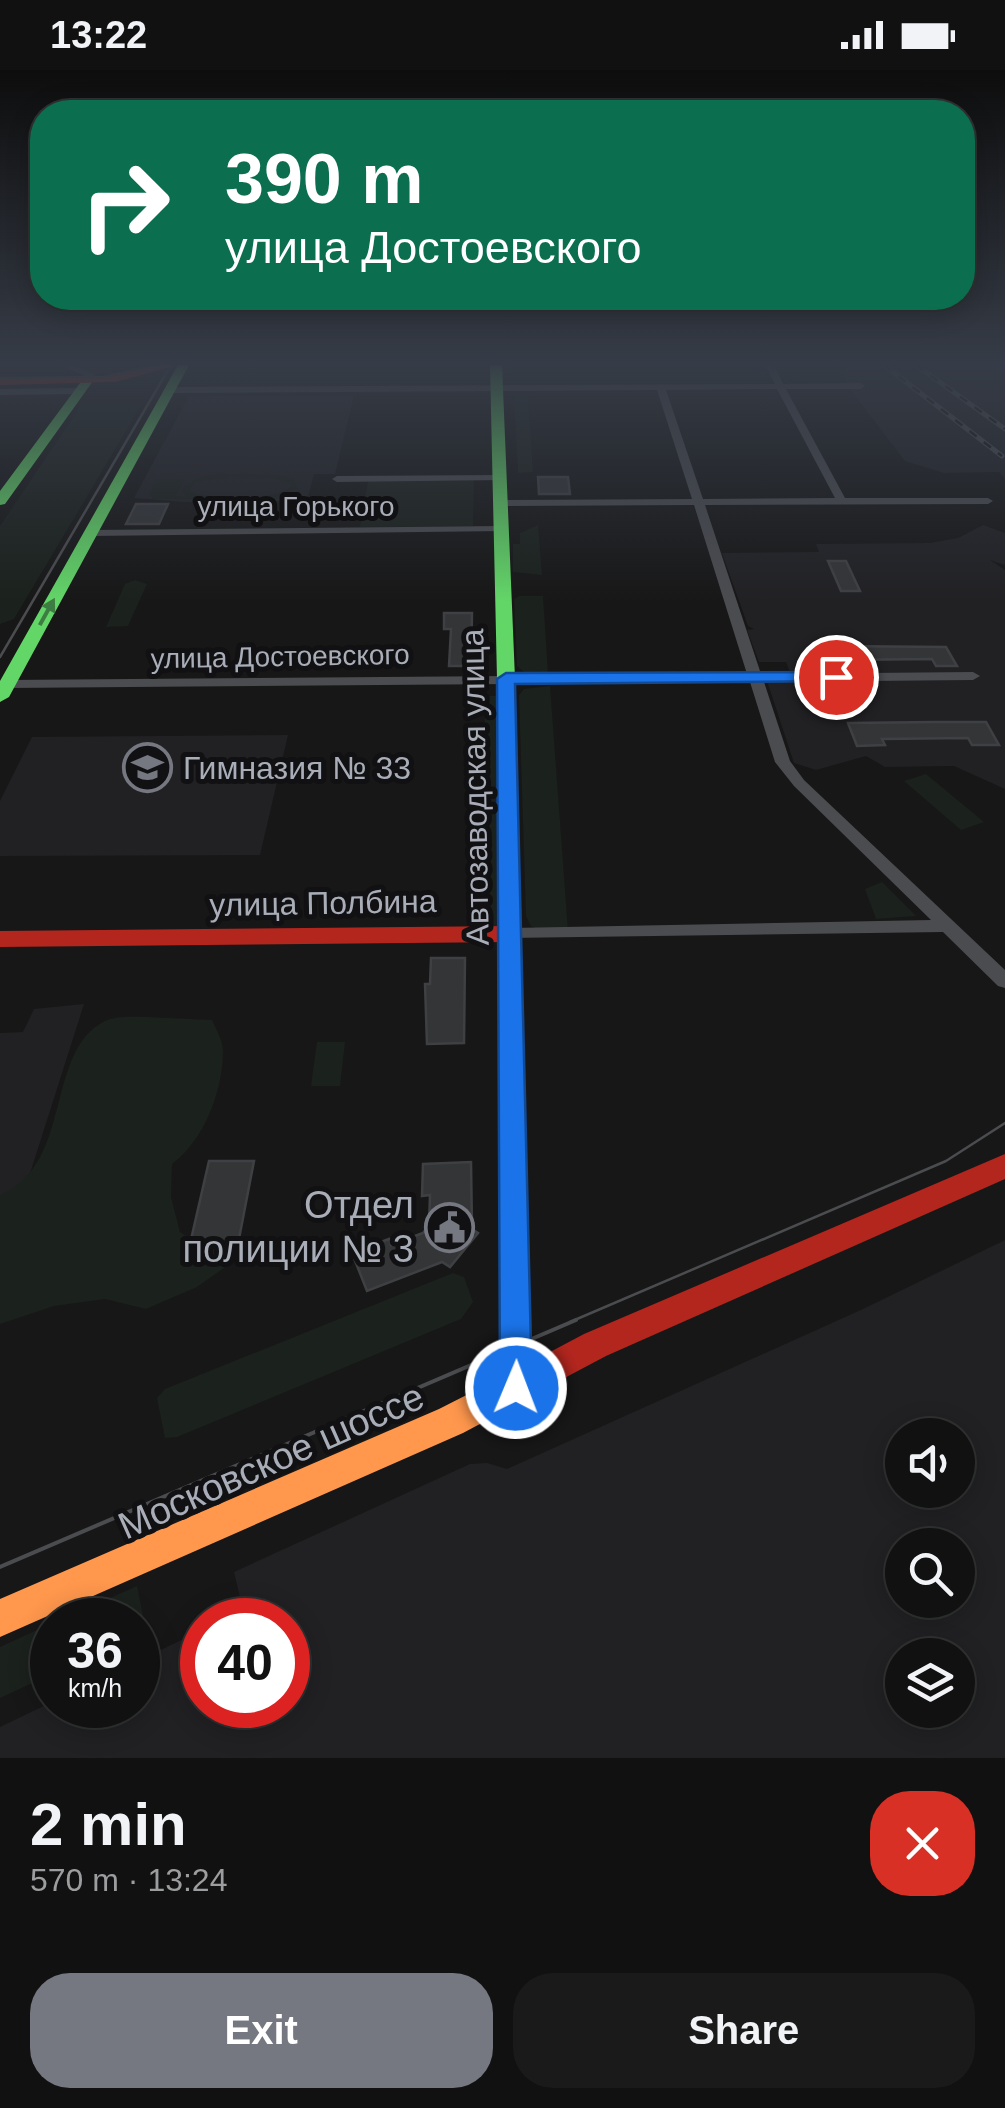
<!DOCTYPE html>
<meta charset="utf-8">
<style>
body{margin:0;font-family:Helvetica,sans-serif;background:#1a1a1a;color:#f1f3f6;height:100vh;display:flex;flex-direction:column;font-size:38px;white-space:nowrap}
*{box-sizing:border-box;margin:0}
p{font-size:32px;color:#9c9d9f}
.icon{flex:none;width:55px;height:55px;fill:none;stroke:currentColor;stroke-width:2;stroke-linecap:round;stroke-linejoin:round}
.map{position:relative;height:1688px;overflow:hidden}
.sheet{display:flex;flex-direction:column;background:#111;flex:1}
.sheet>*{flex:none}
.top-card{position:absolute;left:30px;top:30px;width:945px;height:210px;border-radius:40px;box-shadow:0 5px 25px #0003,0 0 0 2px #303131;background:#0b6e4f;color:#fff;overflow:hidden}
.fabs{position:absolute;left:885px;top:1348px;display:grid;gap:20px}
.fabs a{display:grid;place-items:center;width:90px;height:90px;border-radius:50%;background:#111;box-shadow:0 5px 25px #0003,0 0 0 2px #303131;font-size:50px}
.speed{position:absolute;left:30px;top:1528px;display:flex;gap:20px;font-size:50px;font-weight:700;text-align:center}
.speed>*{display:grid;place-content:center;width:130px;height:130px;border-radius:50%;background:#111;box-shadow:0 5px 25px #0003,0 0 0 2px #303131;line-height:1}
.speed small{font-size:25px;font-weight:400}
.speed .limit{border:15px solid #d22;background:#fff;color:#111}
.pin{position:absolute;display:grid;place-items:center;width:85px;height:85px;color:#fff;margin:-42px;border:5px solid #fff;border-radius:50%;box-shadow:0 2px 10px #0007}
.me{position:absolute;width:110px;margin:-55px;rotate:1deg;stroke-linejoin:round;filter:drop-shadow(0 0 8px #0008)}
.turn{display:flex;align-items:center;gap:35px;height:210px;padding:0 30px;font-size:45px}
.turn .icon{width:130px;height:130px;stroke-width:2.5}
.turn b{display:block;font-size:70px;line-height:85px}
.round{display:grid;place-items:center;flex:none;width:105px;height:105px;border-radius:40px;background:#1a1a1a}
.summary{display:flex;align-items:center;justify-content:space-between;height:170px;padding:0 30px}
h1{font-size:60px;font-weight:800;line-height:75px}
.primary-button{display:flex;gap:20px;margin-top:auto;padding:20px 30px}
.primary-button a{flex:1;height:115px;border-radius:40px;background:#757880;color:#fff;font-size:40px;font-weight:800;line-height:115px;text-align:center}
.primary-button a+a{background:#1a1a1a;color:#f1f3f6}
.status{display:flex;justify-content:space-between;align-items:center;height:70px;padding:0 50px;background:#111;direction:ltr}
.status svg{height:28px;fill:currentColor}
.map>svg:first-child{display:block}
</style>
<div class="status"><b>13:22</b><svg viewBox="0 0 49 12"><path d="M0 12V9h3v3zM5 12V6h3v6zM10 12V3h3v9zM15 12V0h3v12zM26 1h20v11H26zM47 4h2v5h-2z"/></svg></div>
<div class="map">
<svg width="1005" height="1688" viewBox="0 0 1005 1688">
<rect width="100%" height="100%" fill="#171717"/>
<!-- built -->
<path fill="#212124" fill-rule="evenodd" d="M832,295H1005V409L999,402L944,403L905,391L846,314L845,298Z
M189,326H354L335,404H314L307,431L183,432L134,428Z
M983,455L1005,463V495L990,490L1005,500V719L954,696L885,697L866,686L816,700L794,693L767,611L793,610L786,592H759L747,560L754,559L748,556L722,483L819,482L816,474L930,473L958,468Z
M288,665L260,785L0,786V731L32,667Z
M84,934L19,1138H0V963L23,962L34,939Z
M1005,1170V1688H0V1657L52,1632V1635H138V1591L202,1560V1635H288V1550H223L243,1540L234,1502L470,1394L487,1393L507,1399L863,1239ZM958,1365V1420H902V1365ZM902,1475H958V1530H902ZM958,1585V1640H902V1585Z"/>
<!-- green -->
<path fill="#1b211c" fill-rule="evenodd" d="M514,327H528L533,402L518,403Z
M82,334H142L14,549L0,554V456Z
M276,405L292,408L298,418L273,429H152L153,426L149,425L157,409H184L176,426L186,427L182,419C202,397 248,406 276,405ZM217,408H274L293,415C281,431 207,431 189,421L195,412Z
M474,410L473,456L360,457L368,411Z
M538,455L542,505L513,502V474H520V463Z
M135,510L147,514L128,556L106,557L125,514Z
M519,526H543L548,604L525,603L517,596L514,529Z
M550,616L568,861L540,860L531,856L526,846L519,625L524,619Z
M485,626H496V858H483Z
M926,704L984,752L961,760L904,711Z
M882,812L916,846L876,849L865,819Z
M168,948L212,950C216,959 223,971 223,980C223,1022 204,1070 172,1094L171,1127L180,1162L201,1176L216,1180L224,1198L197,1217L146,1239L105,1229L54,1236L0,1254V1125C74,1094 44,981 105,951C121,944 150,948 168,948Z
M317,972H345L340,1016H311Z
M453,1203L464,1207L473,1232L461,1249L177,1367L165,1368L157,1328L165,1319Z
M137,1516L146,1561L138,1564V1550H60Z
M52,1553V1604L0,1628V1577Z"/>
<!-- building -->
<path fill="#343537" stroke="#3f4043" stroke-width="2.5" d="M538,407H568L570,424H539Z
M136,434H168L159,454H126Z
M828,491H846L860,521H841Z
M444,543H472L471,596H449L451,559H444Z
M832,576L946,577L957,596H936L932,589L840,590L843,597H822L815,578Z
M935,652H986L999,675H972L968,668L882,669L885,675L857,676L848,653Z
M431,888H465L464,973L427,974L425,914H430Z
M209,1091H254L238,1174H190Z
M471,1092L472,1159L478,1163L450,1197L442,1192L367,1221L352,1183L389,1169L391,1175L423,1163L429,1155L430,1125L422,1126L423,1094Z"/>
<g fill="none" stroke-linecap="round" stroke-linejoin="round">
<!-- street -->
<path fill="#4b4c50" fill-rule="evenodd" d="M61,295H74L95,305L88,307Z
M765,295H774L783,314L861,313L865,316L861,319H786L845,428H988L993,431L988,434L705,435L761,604L973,602L980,606L973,610L764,612L790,691L804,710L1005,900V918L998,916L943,862L505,868L502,864L511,858L931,850L794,716L775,692L750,612L7,618L0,614L7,610L747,604L694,435L501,436L496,433L501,430L692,429L657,320L170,323L166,320L170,317L775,314ZM777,319L835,428L703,429L666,320Z
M0,319L79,318L84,321L79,324L0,325Z
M500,405L505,408L504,410L337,412L332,409L337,406Z
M501,456L505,457V461L91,466L85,463L91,460Z"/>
<!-- fast -->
<path fill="#63d668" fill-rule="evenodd" d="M178,295H189L9,627L0,632V611Z
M490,295H502L515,609L528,1145L524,1154L514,1158L504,1154L500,1145L497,609Z
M83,309L93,311L5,434L0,435V421Z"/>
<!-- slow -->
<path fill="#ff974d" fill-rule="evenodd" d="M514,1132L524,1136L528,1145L532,1318L527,1329L463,1363L0,1567V1529L439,1339L500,1308V1145L504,1136Z"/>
<!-- jam -->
<path fill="#b3261e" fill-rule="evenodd" d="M158,295H178L115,312L0,315V309L115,306Z
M511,856L522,864L511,872L0,877V861Z
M1005,1084V1109L606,1286L523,1330L512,1335L501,1330L496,1319L501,1308L584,1264Z"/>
<!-- tram-far1 -->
<path stroke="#4b4c4f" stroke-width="2.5" d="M0,308L103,307L158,295
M0,587L171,295
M570,1252L946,1091L1005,1053"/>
<!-- tram -->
<path stroke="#4b4c4f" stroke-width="4" d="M0,1497L576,1250"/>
<defs>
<path id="rail" d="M884,295L1002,386
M916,295L1005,359"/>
</defs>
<!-- rail casing -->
<use href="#rail" stroke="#4b4c4f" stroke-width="5"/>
<!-- rail -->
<use href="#rail" stroke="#111113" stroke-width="2.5" stroke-dasharray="9" stroke-linecap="butt"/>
</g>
<!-- one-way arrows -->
<defs><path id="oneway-solid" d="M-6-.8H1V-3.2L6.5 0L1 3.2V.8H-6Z" transform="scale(2.5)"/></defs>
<use fill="#3e7d42" href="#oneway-solid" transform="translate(47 542) rotate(-61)"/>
<!-- sky -->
<linearGradient id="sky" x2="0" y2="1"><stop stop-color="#0d0d0d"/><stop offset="0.55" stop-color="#363c47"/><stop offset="1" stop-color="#363c47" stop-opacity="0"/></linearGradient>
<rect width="1005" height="532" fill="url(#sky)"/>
<!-- route -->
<path fill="#1a73e8" stroke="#114b97" stroke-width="2.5" d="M836,602L844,607L842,611L515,614L532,1318L528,1329L516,1334L504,1329L500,1318L497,609L506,603Z"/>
<!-- icons -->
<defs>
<symbol id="school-ring" viewBox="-11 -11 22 22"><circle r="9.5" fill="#111113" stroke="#757880" stroke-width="1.5"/><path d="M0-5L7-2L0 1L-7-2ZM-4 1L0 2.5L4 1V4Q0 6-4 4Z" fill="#757880"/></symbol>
<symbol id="civic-ring" viewBox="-11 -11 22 22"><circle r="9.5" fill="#111113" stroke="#757880" stroke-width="1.5"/><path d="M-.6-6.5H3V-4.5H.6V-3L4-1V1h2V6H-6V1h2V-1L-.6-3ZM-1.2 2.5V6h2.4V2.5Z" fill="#757880"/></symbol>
</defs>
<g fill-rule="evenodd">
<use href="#school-ring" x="120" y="670" width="55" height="55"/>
<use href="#civic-ring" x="422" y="1130" width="55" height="55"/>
</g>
<g text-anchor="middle" stroke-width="10" stroke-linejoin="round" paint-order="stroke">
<!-- far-street labels -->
<g font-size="28" fill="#a8adb8" stroke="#111113">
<text x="296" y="446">улица Горького</text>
<text transform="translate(280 586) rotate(-1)" y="10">улица Достоевского</text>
</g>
<!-- poi labels -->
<g font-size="32" fill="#a8adb8" stroke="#111113" text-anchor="start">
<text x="183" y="709">Гимназия № 33</text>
</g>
<!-- street labels -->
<g font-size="32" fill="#a8adb8" stroke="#111113">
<text transform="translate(475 717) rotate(-91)" y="11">Автозаводская улица</text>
<text transform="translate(323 833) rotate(-1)" y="11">улица Полбина</text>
</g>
<!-- near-poi labels -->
<g font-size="38" fill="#a8adb8" stroke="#111113" text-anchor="end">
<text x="414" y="1148">Отдел<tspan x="414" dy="44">полиции № 3</tspan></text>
</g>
<!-- near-street labels -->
<g font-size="38" fill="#a8adb8" stroke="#111113">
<text transform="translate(271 1391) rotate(-24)" y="13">Московское шоссе</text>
</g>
</g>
</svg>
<div class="fabs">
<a><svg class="icon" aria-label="sound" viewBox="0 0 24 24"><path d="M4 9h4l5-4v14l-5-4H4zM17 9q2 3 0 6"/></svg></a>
<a><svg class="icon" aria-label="search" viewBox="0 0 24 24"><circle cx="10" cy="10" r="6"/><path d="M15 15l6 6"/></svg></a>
<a><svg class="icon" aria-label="layers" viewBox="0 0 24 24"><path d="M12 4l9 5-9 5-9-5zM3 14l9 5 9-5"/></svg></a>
</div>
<div class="speed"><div>36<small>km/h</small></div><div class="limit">40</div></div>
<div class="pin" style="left:836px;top:607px;background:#d93025"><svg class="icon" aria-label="arrive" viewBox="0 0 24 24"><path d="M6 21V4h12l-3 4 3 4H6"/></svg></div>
<svg class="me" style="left:516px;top:1318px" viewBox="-20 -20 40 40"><circle r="17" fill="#1a73e8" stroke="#fff" stroke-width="3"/><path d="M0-11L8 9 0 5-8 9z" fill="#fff"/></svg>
<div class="top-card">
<div class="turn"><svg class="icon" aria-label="right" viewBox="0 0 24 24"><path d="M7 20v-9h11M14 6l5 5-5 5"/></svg><div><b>390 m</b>улица Достоевского</div></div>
</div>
</div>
<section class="sheet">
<div class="summary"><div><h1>2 min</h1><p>570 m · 13:24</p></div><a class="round" style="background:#d93025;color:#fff"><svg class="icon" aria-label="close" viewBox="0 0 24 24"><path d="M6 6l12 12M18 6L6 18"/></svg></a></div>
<div class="primary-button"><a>Exit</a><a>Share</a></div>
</section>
